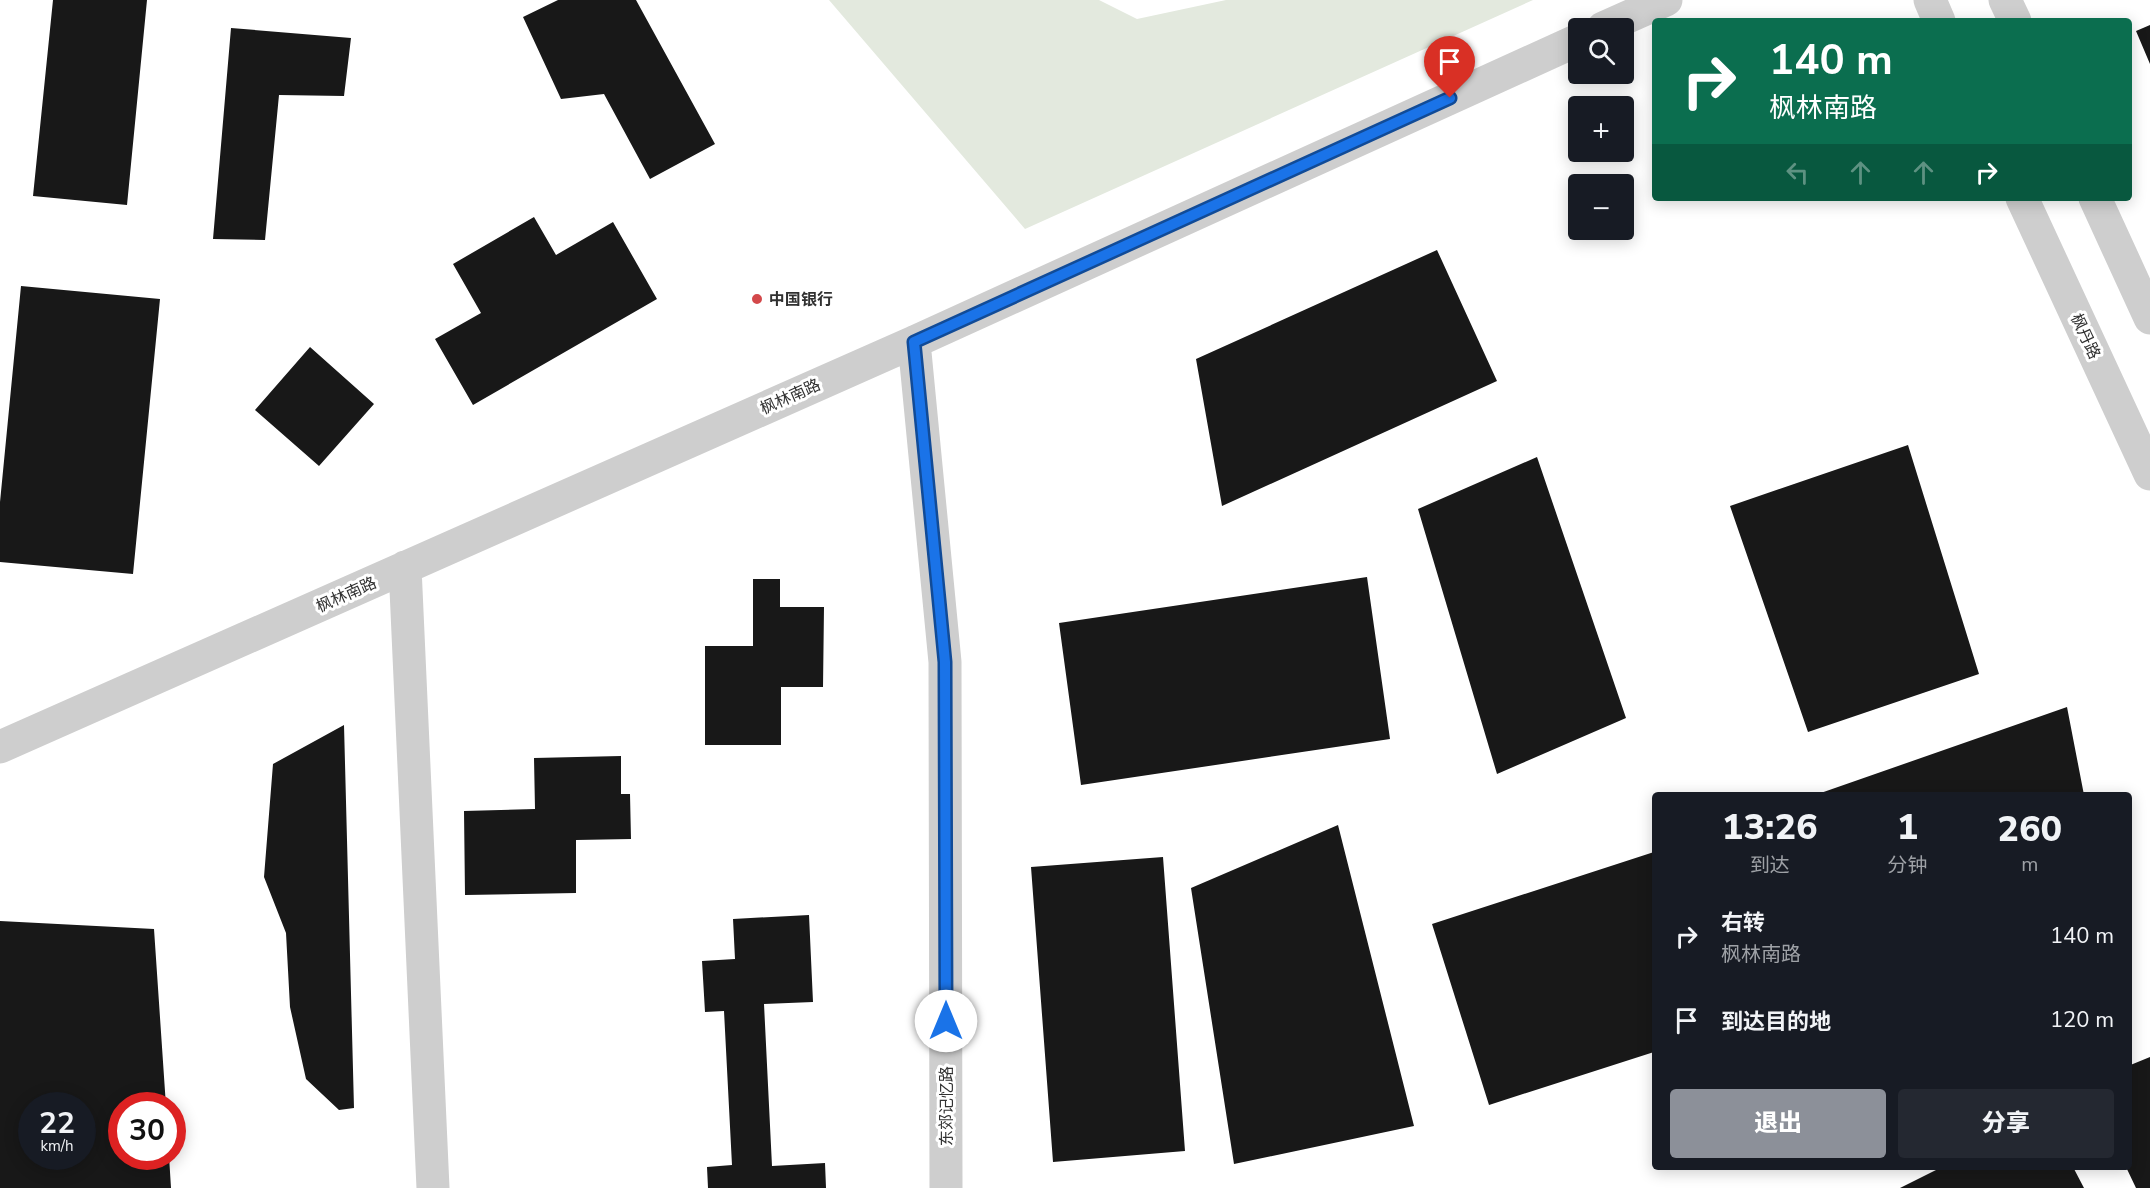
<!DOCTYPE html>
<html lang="zh">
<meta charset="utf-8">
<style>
body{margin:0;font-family:"Nunito Sans","Noto Sans SC",sans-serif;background:#242831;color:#f1f3f6;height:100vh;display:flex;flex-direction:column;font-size:22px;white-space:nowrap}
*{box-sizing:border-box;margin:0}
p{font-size:20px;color:#9ea1a6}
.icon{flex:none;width:33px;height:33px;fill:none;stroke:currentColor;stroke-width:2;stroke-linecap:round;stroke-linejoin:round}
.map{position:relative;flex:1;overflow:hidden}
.panel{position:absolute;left:1652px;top:792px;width:480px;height:378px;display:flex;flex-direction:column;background:#171b24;border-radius:6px;box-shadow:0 3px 15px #0003}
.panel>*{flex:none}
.banner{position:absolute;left:1652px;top:18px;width:480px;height:183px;border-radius:6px;box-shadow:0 3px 15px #0003;background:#0b6e4f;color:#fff;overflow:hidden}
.fabs{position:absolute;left:1568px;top:18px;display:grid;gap:12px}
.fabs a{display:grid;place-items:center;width:66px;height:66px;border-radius:6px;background:#171b24;box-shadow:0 3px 15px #0003;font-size:30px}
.speed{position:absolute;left:18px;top:1092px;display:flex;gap:12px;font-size:30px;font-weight:700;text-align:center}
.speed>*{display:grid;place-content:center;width:78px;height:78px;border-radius:50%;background:#171b24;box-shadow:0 3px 15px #0003;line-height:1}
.speed small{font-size:15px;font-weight:400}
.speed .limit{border:9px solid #d22;background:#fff;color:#111}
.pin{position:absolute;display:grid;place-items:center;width:51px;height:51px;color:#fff;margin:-62px -26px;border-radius:50% 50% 50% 0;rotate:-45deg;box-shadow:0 0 6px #0007}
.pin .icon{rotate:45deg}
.me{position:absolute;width:66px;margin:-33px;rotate:0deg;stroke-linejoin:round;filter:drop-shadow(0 0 4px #0008)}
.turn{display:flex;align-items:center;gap:21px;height:126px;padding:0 18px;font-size:27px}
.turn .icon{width:78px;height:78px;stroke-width:2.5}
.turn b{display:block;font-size:42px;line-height:51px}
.lanes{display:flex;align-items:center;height:57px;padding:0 18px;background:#0003;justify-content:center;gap:30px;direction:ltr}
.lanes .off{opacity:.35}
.eta{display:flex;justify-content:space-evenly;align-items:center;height:102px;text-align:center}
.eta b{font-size:36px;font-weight:800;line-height:42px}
.primary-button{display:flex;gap:12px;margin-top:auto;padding:12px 18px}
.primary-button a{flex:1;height:69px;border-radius:6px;background:#8c9099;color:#fff;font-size:24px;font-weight:800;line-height:69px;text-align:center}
.primary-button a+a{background:#242831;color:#f1f3f6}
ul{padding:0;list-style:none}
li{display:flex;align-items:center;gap:18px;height:84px;padding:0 18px}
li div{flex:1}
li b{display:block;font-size:22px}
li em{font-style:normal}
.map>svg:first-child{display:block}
</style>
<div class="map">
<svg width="2150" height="1188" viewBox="0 0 2150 1188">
<rect width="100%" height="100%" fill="#fff"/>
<!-- green -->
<path fill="#e3e9de" d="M829,0H1099L1137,19L1226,0H1533L1025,229Z"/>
<!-- building -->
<path fill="#181818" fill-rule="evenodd" d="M53,0H147L127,205L33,196Z
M558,0H636L715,144L650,179L604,94L561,99L523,17Z
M2150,25V64L2136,31Z
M231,28L351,38L344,96L279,95L265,240L213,239Z
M534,217L556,255L613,222L657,299L473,405L435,339L481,313L453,264Z
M1437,250L1497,381L1222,506L1196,359Z
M21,286L160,299L133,574L0,562V502Z
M310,347L374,404L319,466L255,410Z
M1908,445L1979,674L1808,732L1730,506Z
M1537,457L1626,718L1497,774L1418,509Z
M1367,577L1390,739L1081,785L1059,623Z
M753,579H780V607H824L823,687H781V745H705V646H753Z
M2067,707L2084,795H1815Z
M344,725L354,1108L339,1110L306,1079L290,1007L286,933L264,877L273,764Z
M621,756V794H630L631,839L576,840V893L465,895L464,811L535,809L534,758Z
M1338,825L1414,1126L1234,1164L1191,888Z
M1654,852V1052L1489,1105L1432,924Z
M1163,857L1185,1151L1053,1162L1031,867Z
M809,915L813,1002L764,1004L772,1166L825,1163L826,1188H708L707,1167L732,1165L724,1011L705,1012L702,961L735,959L733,919Z
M0,921L154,929L166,1106H122V1156H169L171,1188H0ZM32,1106H82V1156H32Z
M2150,1057V1188H2136L2126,1167L2128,1066Z
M1942,1167H2073L2084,1188H1900Z"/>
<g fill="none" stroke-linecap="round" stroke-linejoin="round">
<!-- minor -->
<path stroke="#cecece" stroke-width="33" d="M1930,0L1939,21
M2005,0L2015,21
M1603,28L1666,0
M2022,198L2150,474
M2095,198L2150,318
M914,342L945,662L946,1188
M405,567L433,1188
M0,747L914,342L1578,40"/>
</g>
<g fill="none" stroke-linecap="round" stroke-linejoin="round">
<defs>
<path id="route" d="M946,1021L945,662L914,342L1450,98"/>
</defs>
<!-- route casing -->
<use href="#route" stroke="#114b97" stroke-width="15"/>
<!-- route -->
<use href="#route" stroke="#1a73e8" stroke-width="10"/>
</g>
<!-- markers -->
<circle fill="#d3484a" stroke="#fff" stroke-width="2" cx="757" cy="299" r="6"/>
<g text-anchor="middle" stroke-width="6" stroke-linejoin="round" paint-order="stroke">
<!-- poi labels -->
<g font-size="16" font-weight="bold" fill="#313131" stroke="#fff" text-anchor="start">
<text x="769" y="305">中国银行</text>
</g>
<!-- street labels -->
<g font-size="16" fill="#313131" stroke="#fff">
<text transform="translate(2086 336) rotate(65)" y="6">枫丹路</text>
<text transform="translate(790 396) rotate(-24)" y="6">枫林南路</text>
<text transform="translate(346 594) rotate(-24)" y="6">枫林南路</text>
<text transform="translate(946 1106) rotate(-90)" y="6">东郊记忆路</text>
</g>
</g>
</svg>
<div class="fabs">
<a><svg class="icon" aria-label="search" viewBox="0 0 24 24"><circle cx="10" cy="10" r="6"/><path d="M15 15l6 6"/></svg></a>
<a>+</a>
<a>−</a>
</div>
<div class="speed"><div>22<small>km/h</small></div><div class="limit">30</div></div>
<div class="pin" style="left:1450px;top:98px;background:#d93025"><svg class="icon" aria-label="arrive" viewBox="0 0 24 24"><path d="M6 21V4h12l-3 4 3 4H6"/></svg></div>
<svg class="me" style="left:946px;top:1021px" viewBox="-20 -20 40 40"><circle r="19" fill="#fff"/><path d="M0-13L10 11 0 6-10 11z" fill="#1a73e8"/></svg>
<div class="banner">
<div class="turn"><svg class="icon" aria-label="right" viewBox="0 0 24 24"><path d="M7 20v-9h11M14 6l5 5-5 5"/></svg><div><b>140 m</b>枫林南路</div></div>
<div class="lanes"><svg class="icon off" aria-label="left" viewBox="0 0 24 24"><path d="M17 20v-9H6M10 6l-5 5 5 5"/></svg><svg class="icon off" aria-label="ahead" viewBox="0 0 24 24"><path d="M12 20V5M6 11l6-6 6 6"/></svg><svg class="icon off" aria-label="ahead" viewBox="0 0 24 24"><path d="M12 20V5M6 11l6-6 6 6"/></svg><svg class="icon" aria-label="right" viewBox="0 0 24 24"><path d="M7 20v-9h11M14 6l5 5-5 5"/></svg></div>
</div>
<section class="panel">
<div class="eta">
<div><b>13:26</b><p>到达</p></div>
<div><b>1</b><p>分钟</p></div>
<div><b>260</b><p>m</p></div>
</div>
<ul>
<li><svg class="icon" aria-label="right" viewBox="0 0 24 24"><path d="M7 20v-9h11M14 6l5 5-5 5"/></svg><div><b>右转</b><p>枫林南路</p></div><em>140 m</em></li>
<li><svg class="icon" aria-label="arrive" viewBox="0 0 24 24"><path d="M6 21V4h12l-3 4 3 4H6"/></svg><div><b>到达目的地</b></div><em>120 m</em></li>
</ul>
<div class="primary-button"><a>退出</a><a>分享</a></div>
</section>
</div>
